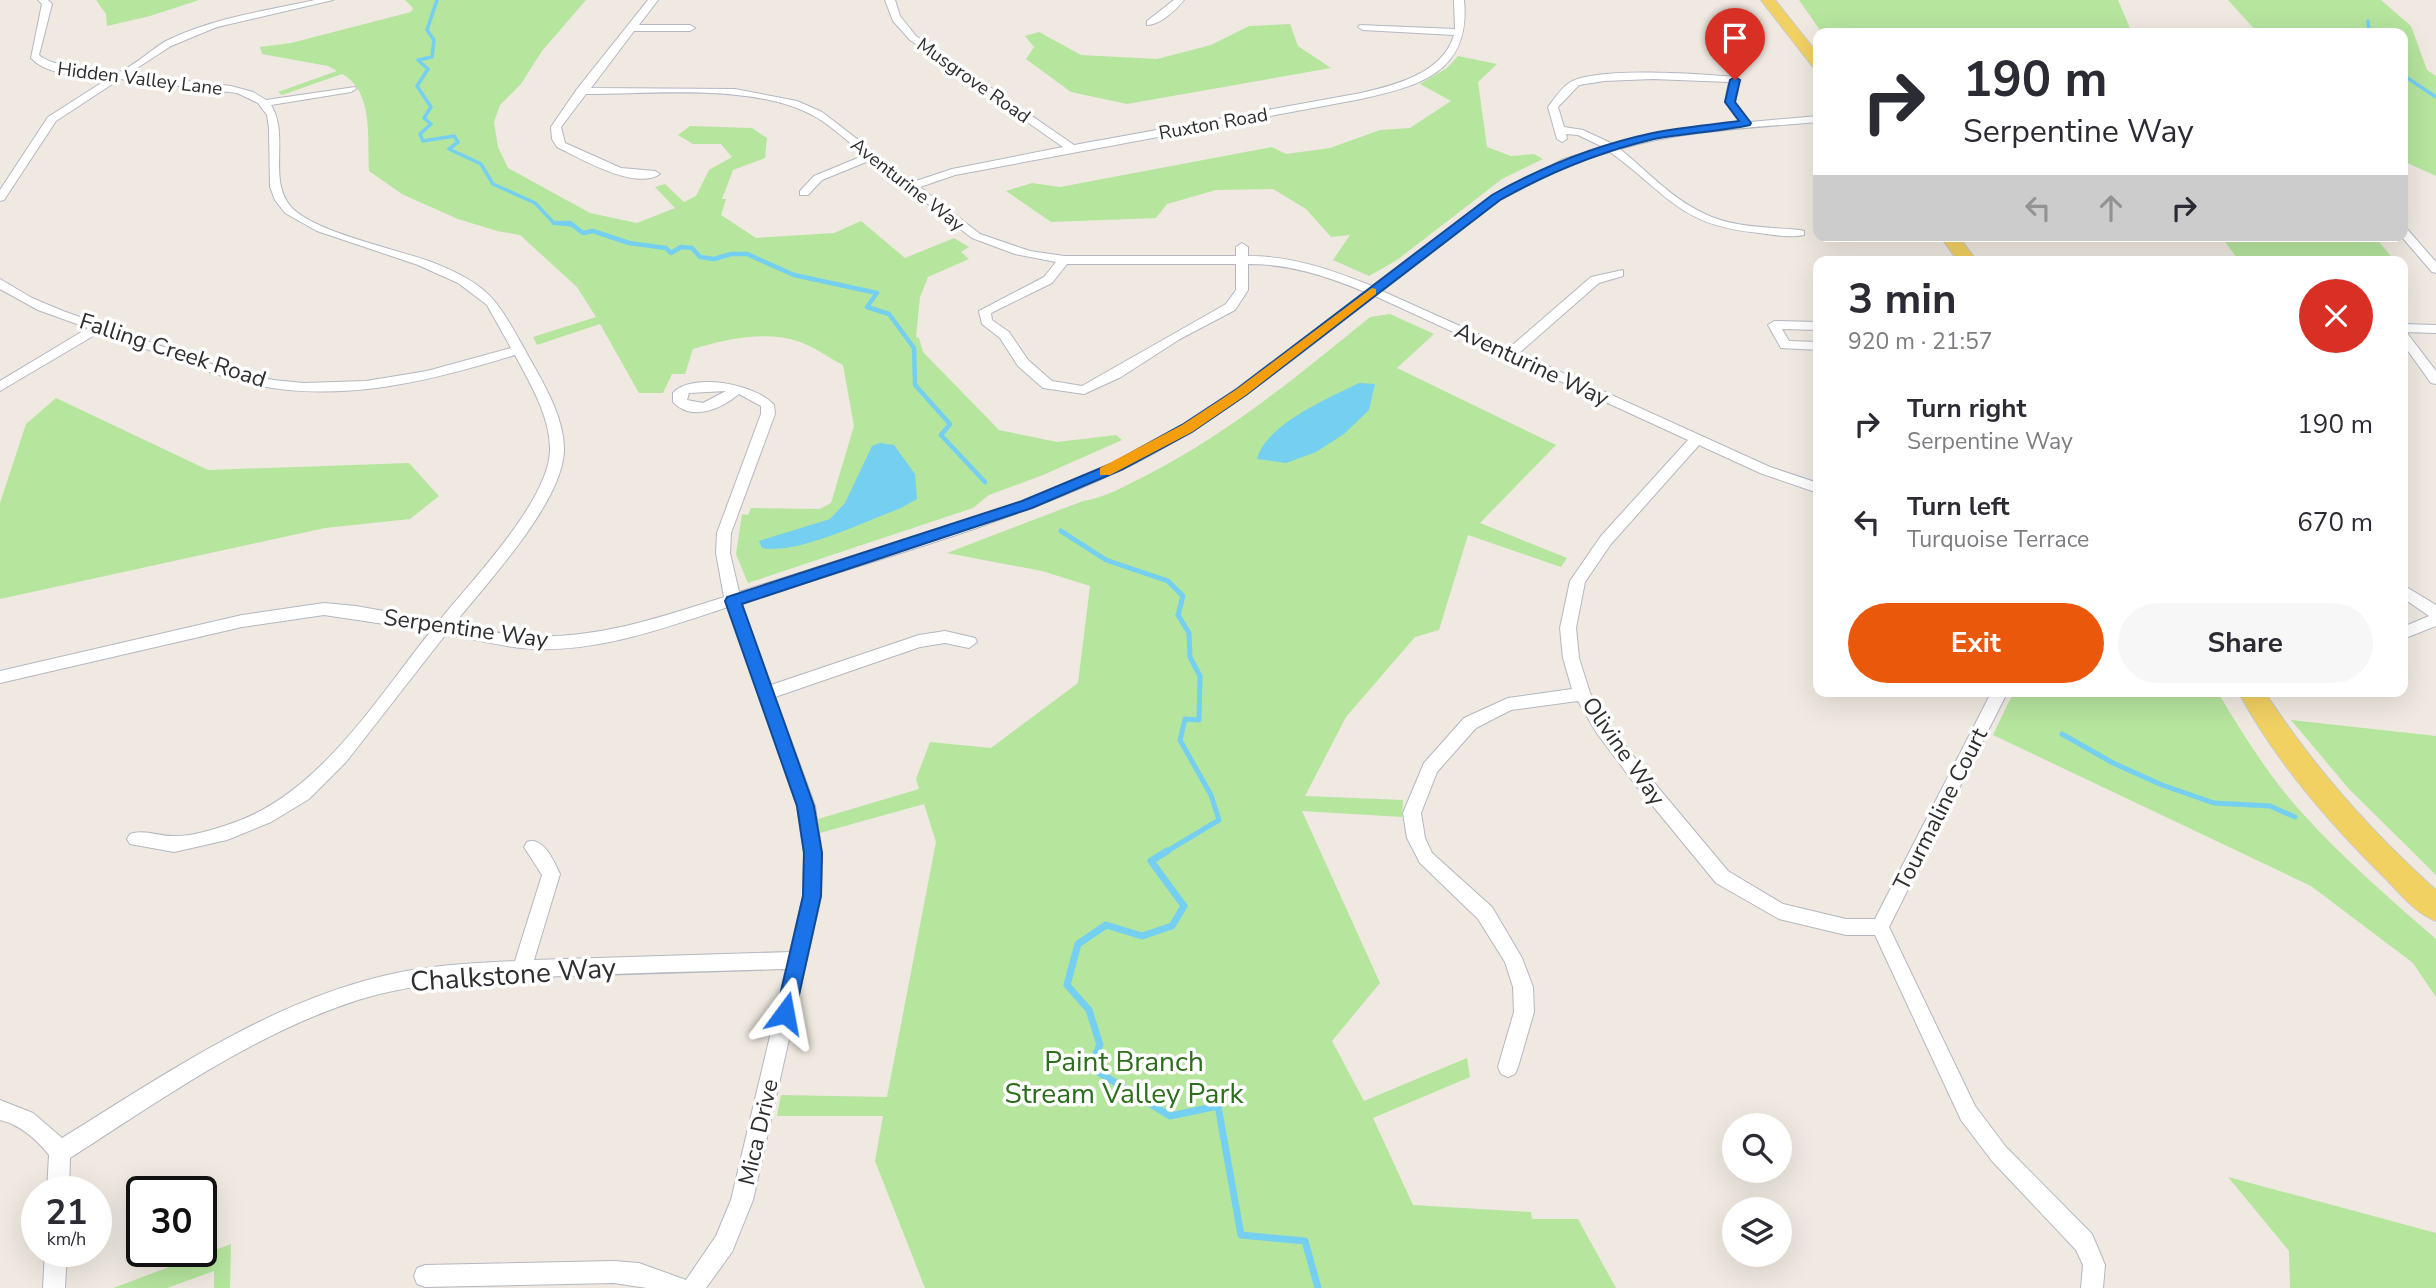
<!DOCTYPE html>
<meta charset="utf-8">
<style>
body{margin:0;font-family:"Nunito Sans",sans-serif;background:#f7f7f7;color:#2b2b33;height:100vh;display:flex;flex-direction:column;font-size:26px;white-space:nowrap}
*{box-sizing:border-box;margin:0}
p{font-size:23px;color:#7c7c81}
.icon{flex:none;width:38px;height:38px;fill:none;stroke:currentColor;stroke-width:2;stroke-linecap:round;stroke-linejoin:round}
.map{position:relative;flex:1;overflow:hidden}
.drawer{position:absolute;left:1813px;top:256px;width:595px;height:441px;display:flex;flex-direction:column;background:#fff;border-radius:14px;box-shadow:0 7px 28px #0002}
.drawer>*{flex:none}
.banner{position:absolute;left:1813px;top:28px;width:595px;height:214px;border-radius:14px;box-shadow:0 7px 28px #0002;background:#fff;color:#2b2b33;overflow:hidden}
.controls{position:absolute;left:1722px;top:1113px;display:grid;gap:14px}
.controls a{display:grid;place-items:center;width:70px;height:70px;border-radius:50%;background:#fff;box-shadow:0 7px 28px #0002;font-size:35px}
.speed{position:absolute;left:21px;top:1176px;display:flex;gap:14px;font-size:35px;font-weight:700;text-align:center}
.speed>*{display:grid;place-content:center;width:91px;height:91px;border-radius:50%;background:#fff;box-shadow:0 7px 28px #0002;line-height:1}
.speed small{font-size:18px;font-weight:400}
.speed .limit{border:4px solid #111;border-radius:10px;background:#fff;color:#111}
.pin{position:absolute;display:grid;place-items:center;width:60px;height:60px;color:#fff;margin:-72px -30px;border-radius:50% 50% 50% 0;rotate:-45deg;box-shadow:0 0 7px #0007}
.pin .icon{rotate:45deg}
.me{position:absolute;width:77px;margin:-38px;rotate:13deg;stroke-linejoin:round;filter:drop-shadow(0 0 5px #0008)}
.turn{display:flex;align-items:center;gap:24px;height:147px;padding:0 35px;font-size:32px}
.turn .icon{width:91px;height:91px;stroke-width:2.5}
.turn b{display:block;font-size:49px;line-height:60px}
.lanes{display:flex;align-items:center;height:66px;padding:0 35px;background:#0003;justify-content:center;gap:35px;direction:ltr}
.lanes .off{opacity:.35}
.round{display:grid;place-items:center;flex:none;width:74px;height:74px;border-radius:37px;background:#f7f7f7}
.headline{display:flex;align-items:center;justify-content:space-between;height:119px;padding:0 35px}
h1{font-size:42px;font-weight:700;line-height:52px}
.primary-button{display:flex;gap:14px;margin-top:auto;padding:14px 35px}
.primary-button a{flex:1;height:80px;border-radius:42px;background:#ea580c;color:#fff;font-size:28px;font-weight:700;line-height:80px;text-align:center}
.primary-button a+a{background:#f7f7f7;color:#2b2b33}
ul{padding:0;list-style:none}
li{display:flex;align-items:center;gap:21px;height:98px;padding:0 35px}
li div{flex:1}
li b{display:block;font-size:26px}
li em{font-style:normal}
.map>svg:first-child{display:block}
</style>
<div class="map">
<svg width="2436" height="1288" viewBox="0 0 2436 1288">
<rect width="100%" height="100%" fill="#efe9e1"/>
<!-- green -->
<path fill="#b6e59e" d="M96,0H199L150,16L107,26L106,14Z
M405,0H586L542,51L521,84L500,105L494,122L498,147L508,168L590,213L637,223L675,208L655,187L665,184L684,202L696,196L709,170L732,157L721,144H693L678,135L690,126L752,128L767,138L765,158L733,170L722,199H726L721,215L756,238L834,233L861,221L905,258L954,238L969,247L961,252L969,259L928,277L920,297L916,337L919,338L923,352L999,430L1057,442L1116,435L1122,440L1043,475L989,495L973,508L748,583L736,554L742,514L748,515L751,508L820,509L831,503L854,426L843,365C829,358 815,347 800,342C767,330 726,339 693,349L685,374H672L663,393H639L600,324L537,345L533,337L596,317L577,287L520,235L497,231L458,219L415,200L402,194L369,171C367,139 374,91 342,74L282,95L278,92L337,71L328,66L262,54L260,47L291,43L411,12L413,8Z
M1799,0H2118L2132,33H1822Z
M2228,0H2381L2411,26L2427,70L2436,76V176L2403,161V33H2258Z
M1290,24L1298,46L1331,68L1127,104L1071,92L1026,59L1034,47L1025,36L1039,32L1081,55L1157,59L1211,45L1249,26Z
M1458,56L1497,64L1478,82L1487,147L1511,156L1534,154L1543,159L1502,179L1397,260L1369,276L1333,260L1350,235L1331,237L1306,209L1273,189L1216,190L1167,204L1156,218L1051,222L1006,191L1032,183L1060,187L1272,147L1286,154L1330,148L1380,130L1410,128L1451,101L1420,84L1447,68Z
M2221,236H2374L2395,261H2239Z
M1390,314L1434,334L1397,368L1556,445L1480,523L1567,558L1561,567L1468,535L1439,630L1415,637L1346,717L1305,796L1403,800L1402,817L1302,811L1380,983L1332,1041L1364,1101L1467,1058L1470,1077L1373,1118L1413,1205L1531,1212L1532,1219H1578L1616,1288H925L875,1161L883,1116H777L781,1095L887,1097L936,842L924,804L820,833L818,819L919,789L916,779L930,742L991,748L1078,683L1090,586L1042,571L947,553L1083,501C1105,498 1127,485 1147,475C1229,433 1299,375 1370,317Z
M56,398L208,470L409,463L439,496L410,519L325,528L0,599V503L26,424Z
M2014,691H2217C2242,733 2270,778 2303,814C2344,859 2390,899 2436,939V997L2413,963L2311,886L1993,735Z
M2291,720L2436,736V875L2349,789Z
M2228,1177L2436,1233V1288H2290L2289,1251Z
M231,1244L230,1288H214V1271L167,1288H113Z"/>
<!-- water -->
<path fill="#75cff0" d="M1359,383L1375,384L1369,410L1344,434L1316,452L1286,463L1257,459C1266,424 1329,398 1359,383Z
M880,443L894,445L915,474L917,499L901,508C865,521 798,555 762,548L759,541L830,519L845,503L872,446Z"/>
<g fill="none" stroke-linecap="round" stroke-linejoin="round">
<!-- stream-far3 -->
<path stroke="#75cff0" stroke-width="3.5" d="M437,0L427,30L434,40L432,57L418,60L428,69L417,86L431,107L424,118L431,124L420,134L423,141L454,136L458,142L449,149L481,164L493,184L535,203L554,223L572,225
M2368,21L2369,33
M2403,75L2436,97"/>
<!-- stream-far2 -->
<path stroke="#75cff0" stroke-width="4.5" d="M554,223H570L583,233L593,231L629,243L666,248L671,253L681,247L692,248L700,257L714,259L731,254H747L794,275L877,293L867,307L889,314L914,348L915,385L950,424L941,435L985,482"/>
<!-- stream-far1 -->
<path stroke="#75cff0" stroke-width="5" d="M1061,531L1106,560L1168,581L1183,596L1178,615L1189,633L1190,657L1200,676L1199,720L1185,719L1180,740L1211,795L1219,820L1164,853
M2062,734L2113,763L2162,785L2214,803L2270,806L2295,817"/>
<!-- stream -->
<path stroke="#75cff0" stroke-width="7" d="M1167,851L1151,861L1184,906L1172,926L1142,936L1106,925L1078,944L1067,985L1089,1010L1100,1045L1090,1067L1170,1116L1218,1106L1241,1235L1305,1241L1318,1288"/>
<defs>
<path id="minor" d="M38,0H48L52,4L39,55C49,65 102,76 116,73C128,71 153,48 166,41C212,18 265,11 315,0H333L217,27L171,46L128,74L231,86L253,92L266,100L355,87L356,89L351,92L271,105C290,136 267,179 291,207C315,233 398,249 434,263C491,286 497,300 526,352C542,381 565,417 564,451C562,503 487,583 454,624C477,628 501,635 524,636C594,640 659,618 724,597L716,553L717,533L761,414V406L739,394C721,409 692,422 673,402V393C692,372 756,384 774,405L775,414L731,533L730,553L739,592L1022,502L1113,463L1182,425L1236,389L1365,292C1326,276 1290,264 1248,264V290L1235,310L1180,339L1121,377L1084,394L1043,388L1018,366L1000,338L982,324L979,311L1044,277L1056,262L1015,254L972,238L871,160L822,180L808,195H800V191L814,176L865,155C848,142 832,126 814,116C755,83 652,94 586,94L561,127L565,143L621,168L655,171L660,174C636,191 581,159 557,147L552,139L551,127L577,89L648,0H658L639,25H690L695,28L690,31H634L591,88L735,89L797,101L822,112L913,182L952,169L1063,147L910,40L893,21L885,0H895L900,16L916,36L1074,145L1361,93C1396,85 1443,73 1454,35L1363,30L1358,27L1360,25L1455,29L1454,0H1464C1471,72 1420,86 1361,99L955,175L920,187L980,234L1030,251L1064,256H1236V247L1242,243L1248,247V256C1293,256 1331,270 1372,286L1492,196L1564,159L1603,147L1578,135L1566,134L1567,139L1562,142L1557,139L1548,107C1554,99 1561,88 1569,83C1594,66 1703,74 1735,77L1740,80L1735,102L1750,122L1818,116V122C1751,128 1685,130 1620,149C1647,171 1671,198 1703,213C1732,228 1768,227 1800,230L1804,231V235C1790,238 1774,235 1760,233C1680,226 1669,195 1610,152L1572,163L1500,200L1382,291L1509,348L1591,277L1623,270V276L1599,283L1519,353L1770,467L1818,483V493L1760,473L1699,445L1611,544L1585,582L1576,628L1579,658L1590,693L1608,722L1646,773L1728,871L1783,904L1846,919H1875L1992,691H2008L1889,927L1975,1106L2006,1147L2092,1234L2105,1265L2103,1288H2081L2083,1265L2076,1250L1992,1161L1961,1120L1875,935H1846L1779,919L1716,883L1634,783L1596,732L1578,701L1511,710L1476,728L1437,772L1421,813L1425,838L1432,853L1492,907L1522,958L1533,987L1534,1012L1518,1067L1515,1074L1508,1077L1501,1074L1498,1067L1514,1012L1513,987L1505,962L1478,919L1420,863L1407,838L1403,813L1424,763L1464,718L1508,698L1572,689L1563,658L1560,628L1570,581L1601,536L1688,440L1375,296C1294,358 1214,426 1121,470C1000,527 868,562 741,603L771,685L919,635L945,631L975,638L977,642L969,648L945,643L920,647L775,697L815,806L822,853L821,896L753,1200L732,1252L706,1288H647L614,1283L425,1287L417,1284L414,1276L417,1268L425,1265L614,1261L639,1263L686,1280L716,1236L731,1200L786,969C711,971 637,973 563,976C495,979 424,979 358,1000C253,1034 162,1099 70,1158L69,1192H47L49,1155C36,1139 21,1125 0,1120V1100L33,1113L62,1138C164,1075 266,1004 383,976C426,965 471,963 515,961L542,875L524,847L527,842C543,836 554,861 560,874L534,960L790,952L803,896L804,853L797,806L728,607C661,629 592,655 521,648C496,645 471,639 446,634L346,762L309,799L271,822L227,840L174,852L130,844L127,839L130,834C143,829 158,836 172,836C188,837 209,831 224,826C316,799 374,702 431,631L324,615L242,627L0,683V671L242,615L324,603L356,606L439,621C471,581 548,502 550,451C551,418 530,383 515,355C431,381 340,404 252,384C199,372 150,349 100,332L0,391V381L88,328L38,310L0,289V279L32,298L63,311L220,367L273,380L304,383L366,381L427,371L511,348L487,305L458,283L418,265L317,231L285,213L275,200L270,187L269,128L267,115L258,103L237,93L120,79L56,121L4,200L0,201V190L48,117L109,78C84,75 49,77 31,58L42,4ZM1653,79L1729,82L1725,102L1740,122L1653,133L1613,144L1583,130L1564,127L1558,107L1579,85L1604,81ZM1067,264H1236V290L1226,304L1082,386L1052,381L1028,360L1009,332L992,320L991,313L1052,283ZM726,391L703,403L687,400L689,393Z
M1174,0H1184C1176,10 1160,25 1147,25V21Z
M2403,228L2407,229L2436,262V273L2432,272L2401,236Z
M1774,321L1818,322V330L1782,329L1789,341L1818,342V350L1781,348L1768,325Z
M2403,324L2436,325V333L2403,332Z
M2403,332L2407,333L2436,371V384L2431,383L2403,344Z
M2403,585L2436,605V626L2403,639V627L2429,616L2403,598Z
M45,1251H67L65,1288H43Z"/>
<path id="primary" d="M1761,0H1775L1818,54V69L1813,67Z
M1940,236H1958L1977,261H1958Z
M2238,691H2264C2312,765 2370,831 2436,890V921C2417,914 2401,895 2387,880C2331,825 2275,761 2238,691Z"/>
</defs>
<!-- minor casing -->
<use href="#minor" stroke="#b4b7c1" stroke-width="2"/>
<!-- primary casing -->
<use href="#primary" stroke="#c9c9c9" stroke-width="2"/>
<!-- minor -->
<use href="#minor" fill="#fff" fill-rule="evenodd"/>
<!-- primary -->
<use href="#primary" fill="#f2d163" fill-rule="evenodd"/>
</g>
<!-- route -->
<path fill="#1a73e8" stroke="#114b97" stroke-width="2" d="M1735,77L1740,80L1735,102L1751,123L1750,125C1718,132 1685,133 1654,139C1599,152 1548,173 1500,200L1246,395L1192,432L1123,469L1032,508L742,604L814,806L822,853L821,896L795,1013L792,1020L785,1022L778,1020L776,1013L803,896L804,853L797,806L725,601L727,597L1022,501L1113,463L1182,425L1237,389L1492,195C1542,167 1596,145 1653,133C1681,127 1711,125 1739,121L1725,102L1730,80Z"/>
<!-- slow -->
<path fill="#f59e0b" d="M1372,288L1376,289V294L1246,395L1192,432L1110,475H1100V468L1182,425L1237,389Z"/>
<g text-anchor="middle" stroke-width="7" stroke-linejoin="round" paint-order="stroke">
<!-- far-street labels -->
<g font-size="19" fill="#2e2e2e" stroke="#fff">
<text transform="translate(140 78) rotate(7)" y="7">Hidden Valley Lane</text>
<text transform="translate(974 80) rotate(35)" y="7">Musgrove Road</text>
<text transform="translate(1213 123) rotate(-10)" y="7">Ruxton Road</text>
<text transform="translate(908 184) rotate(38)" y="7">Aventurine Way</text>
</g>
<!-- street labels -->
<g font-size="23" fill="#2e2e2e" stroke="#fff">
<text transform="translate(173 350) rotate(18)" y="8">Falling Creek Road</text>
<text transform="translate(1532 364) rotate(25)" y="8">Aventurine Way</text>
<text transform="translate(466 628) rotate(8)" y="8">Serpentine Way</text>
<text transform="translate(1624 751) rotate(55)" y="8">Olivine Way</text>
<text transform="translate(1940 809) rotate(-63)" y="8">Tourmaline Court</text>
<text transform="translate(758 1132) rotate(-77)" y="8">Mica Drive</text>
</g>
<!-- near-street labels -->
<g font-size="28" fill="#2e2e2e" stroke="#fff">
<text transform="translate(513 974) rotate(-4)" y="10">Chalkstone Way</text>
</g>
<!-- near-park labels -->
<g font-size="28" fill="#2c6e1b" stroke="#fff">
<text x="1124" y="1071">Paint Branch<tspan x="1124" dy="32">Stream Valley Park</tspan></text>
</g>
</g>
</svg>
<div class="controls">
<a><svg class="icon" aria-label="search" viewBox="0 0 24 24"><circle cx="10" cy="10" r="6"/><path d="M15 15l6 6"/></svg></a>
<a><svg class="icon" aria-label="layers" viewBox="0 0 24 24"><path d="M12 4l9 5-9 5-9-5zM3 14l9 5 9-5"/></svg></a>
</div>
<div class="speed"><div>21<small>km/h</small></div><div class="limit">30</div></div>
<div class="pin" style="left:1735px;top:80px;background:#d93025"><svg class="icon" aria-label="arrive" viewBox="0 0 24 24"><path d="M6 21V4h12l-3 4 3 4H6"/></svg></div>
<svg class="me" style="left:785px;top:1013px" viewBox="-20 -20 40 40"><path d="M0-17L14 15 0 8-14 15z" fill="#1a73e8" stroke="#fff" stroke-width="4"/></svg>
<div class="banner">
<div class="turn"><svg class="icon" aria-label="right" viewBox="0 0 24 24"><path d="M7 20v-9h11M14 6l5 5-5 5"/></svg><div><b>190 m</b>Serpentine Way</div></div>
<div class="lanes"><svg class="icon off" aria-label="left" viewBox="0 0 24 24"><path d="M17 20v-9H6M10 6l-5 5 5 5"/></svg><svg class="icon off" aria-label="ahead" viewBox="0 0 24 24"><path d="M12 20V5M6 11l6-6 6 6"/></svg><svg class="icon" aria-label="right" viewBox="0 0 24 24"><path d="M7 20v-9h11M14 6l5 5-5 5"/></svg></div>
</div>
<section class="drawer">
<div class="headline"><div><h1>3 min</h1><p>920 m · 21:57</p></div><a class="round" style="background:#d93025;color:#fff"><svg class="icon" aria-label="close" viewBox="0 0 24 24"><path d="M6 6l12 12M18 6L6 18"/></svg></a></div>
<ul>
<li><svg class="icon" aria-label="right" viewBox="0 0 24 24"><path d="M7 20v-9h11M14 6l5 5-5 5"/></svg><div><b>Turn right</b><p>Serpentine Way</p></div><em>190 m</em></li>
<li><svg class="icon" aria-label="left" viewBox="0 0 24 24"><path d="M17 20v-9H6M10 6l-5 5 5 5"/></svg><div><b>Turn left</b><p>Turquoise Terrace</p></div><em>670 m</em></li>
</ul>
<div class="primary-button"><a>Exit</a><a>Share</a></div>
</section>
</div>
